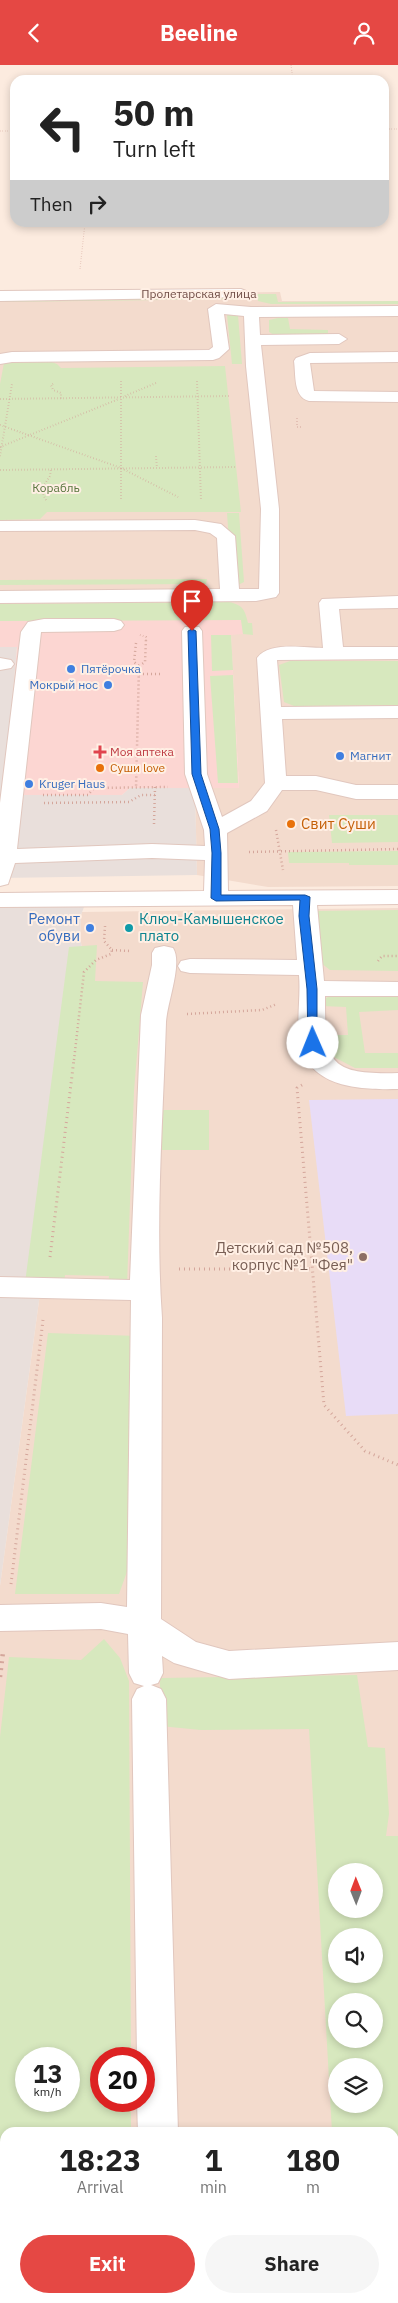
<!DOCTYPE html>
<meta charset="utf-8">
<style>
body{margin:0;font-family:"IBM Plex Sans",sans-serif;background:#f6f6f6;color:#222;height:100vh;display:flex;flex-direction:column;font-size:19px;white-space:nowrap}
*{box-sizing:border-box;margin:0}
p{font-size:16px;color:#767676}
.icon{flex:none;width:28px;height:28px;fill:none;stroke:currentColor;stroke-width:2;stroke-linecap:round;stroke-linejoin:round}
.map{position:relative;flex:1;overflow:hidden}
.side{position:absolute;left:0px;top:2062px;width:399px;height:176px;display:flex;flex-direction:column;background:#fff;border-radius:15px 15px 0 0;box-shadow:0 2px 8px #0003}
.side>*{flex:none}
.hud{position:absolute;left:10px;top:10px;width:379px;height:152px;border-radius:15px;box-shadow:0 2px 8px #0003;background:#fff;color:#222;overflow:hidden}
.needle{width:32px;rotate:359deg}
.controls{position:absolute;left:328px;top:1798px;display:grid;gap:10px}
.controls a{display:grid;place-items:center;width:55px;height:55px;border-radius:50%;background:#fff;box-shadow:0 2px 8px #0003;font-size:25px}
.speed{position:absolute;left:15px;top:1982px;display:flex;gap:10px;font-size:25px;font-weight:700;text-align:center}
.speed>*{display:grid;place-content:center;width:65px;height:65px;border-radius:50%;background:#fff;box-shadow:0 2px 8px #0003;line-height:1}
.speed small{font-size:12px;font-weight:400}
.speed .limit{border:8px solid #d22;background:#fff;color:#111}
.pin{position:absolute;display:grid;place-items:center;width:42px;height:42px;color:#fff;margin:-51px -21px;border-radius:50% 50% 50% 0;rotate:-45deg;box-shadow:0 0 5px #0007}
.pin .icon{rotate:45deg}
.me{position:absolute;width:55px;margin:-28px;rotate:359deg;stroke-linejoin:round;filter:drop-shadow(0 0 4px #0008)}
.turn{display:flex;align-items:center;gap:18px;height:105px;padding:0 20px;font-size:22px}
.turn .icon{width:65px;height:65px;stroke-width:2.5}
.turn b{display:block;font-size:35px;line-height:42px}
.then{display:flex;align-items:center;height:48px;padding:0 20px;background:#0003;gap:10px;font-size:19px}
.eta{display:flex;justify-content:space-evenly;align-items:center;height:85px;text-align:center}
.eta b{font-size:30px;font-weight:700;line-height:35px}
.primary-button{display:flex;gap:10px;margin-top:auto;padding:10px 20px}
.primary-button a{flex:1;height:58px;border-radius:30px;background:#e54844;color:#fff;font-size:20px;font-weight:700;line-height:58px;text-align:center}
.primary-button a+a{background:#f6f6f6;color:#222}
header{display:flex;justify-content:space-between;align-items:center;height:65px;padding:0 20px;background:#e54844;color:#fff;font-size:22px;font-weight:700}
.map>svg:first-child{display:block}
</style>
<header><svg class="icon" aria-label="back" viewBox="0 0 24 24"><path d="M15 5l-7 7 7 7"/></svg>Beeline<svg class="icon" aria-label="person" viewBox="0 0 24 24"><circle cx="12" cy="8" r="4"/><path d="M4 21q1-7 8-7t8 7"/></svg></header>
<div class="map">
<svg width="398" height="2238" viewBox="0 0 398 2238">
<rect width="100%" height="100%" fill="#fcebdf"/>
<!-- residential -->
<path fill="#f3dbcd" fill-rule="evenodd" d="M280,227L282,236H398V821L268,822L197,810L195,723H239L231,570L0,556V230Z
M398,843V2238H0V1521L84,907L85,897L80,873L81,850L82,847ZM336,1806H374V1844H336ZM336,1871H374V1909H336ZM336,1936H374V1974H336ZM26,1994H69V2036H26ZM101,1994H144V2036H101ZM336,2001H374V2039H336ZM5,2068H394V2234H5Z"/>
<!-- commercial -->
<path fill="#fcd6d2" d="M241,555L243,569L231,570L239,723H130L122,730H4L17,582H0V556Z"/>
<!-- industrial -->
<path fill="#e9dfdb" d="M0,582H17L4,730H122L130,723H195L197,810L0,813Z
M87,834L81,850L80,873L85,897L84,907L0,1521V835Z"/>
<!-- education -->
<path fill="#e8dcf7" d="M398,1034V1349L346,1351L309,1035Z"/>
<!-- green -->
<path fill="#d7e8be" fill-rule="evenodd" d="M257,229H276L278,237L398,236V239H271L258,236Z
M244,230V234L0,237V233Z
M233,247L238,250L242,299H232L227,250Z
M278,253H288L290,264L328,265V272L276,271L269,267V255Z
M44,294L57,299L61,303L225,301L241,447H47L40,454L0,455V319L4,298L14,295Z
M227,448H239L244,517L238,520L232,519Z
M207,514L206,519L0,520V515Z
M229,537C243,540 245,545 248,558H252L253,570L243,569L241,555L0,556V539Z
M211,570H231L233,605L212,606Z
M290,596H398V640L294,641L284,637L279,600Z
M233,610L238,718H218L210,611Z
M329,750H398V777L332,778Z
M398,786V800H349V798H289L288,787Z
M398,845V906L330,905L321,898L312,846Z
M97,880L95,916L143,917L134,1026L127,1221L108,1220L109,1211L65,1210L64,1219L25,1218L69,882Z
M330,931L398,932V945L359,947L365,988H398V1003H355L326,988L325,970H348L346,942L322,941V935Z
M158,1045H209V1085H156Z
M48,1268L138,1271L129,1501L119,1529H15Z
M104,1574L120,1593L129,1616L131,1994H101V2036H131V2067L5,2068V2234H69L65,2238H0V1672L9,1592L81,1595ZM26,1994H69V2036H26Z
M357,1610L368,1682L385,1683L389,1749L386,1771H398V2138L394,2148V2068L332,2067L309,1664L201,1665L160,1661V1613ZM336,1806H374V1844H336ZM336,1871H374V1909H336ZM336,1936H374V1974H336ZM336,2001H374V2039H336Z"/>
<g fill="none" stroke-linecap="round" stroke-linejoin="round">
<defs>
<path id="minor" d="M241,224L246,226L249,229L246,232L0,236V226Z
M216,239L251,242L398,241V251L259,252L260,270L339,269L347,274L339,279L261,280L279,444V528L276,532L256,536L0,538V526L220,524L217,473L210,468L195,465L0,466V456L195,455L221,459L235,471L239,524H259L261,444L246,301L244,251L224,249L229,284L219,293L213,295L12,297L0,299V289L12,287L209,285L213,282L208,244Z
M398,287V297L310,298L314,326L398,327V337L309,336C293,332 296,310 294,296L296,293L310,288Z
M398,531V543L339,544L343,582H398V594L277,595L281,642L398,641V653L282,654L286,711H316L356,720H398V734H356L316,725H282L267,746L227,768L228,826L398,825V839L317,840L324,916L398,917V931H325C325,997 327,1010 398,1008V1024C360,1025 308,1023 300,976C296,955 301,932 299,910L190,908L181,906L178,901L181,896L190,894L297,895L293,840L0,842V828L204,826L205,795L152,793L15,798L8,819L0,821V738L21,567L28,557L44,554H114L121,556L124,560L121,564L114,566L41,567L17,784L152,779L205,781L204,765L185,709L182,566L185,562H199L202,566L207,709L222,752L251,736L265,718L257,593C269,576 304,583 323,583L319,538L322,534Z
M0,593L11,595L14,599L11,603L0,605Z
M164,881L173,883C183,898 167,938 166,957C163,1055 155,1155 162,1253L161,1554L196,1577L229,1586L398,1577V1605L229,1614L174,1598L162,1591L163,1608L158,1618L151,1620L161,1624L166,1634L178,2068H138L137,2036H144V1994H137L132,1634L137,1624L144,1621L134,1618L129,1608L128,1569L101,1564L0,1566V1540L101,1538L127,1542L131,1235L0,1232V1212L130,1215L141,950L152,900V888L155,883Z
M137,2234H179L180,2238H136Z"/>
</defs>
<!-- minor casing -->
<use href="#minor" stroke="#e1c7be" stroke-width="2"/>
<!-- path-far4 -->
<path stroke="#d4a69b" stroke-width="1" stroke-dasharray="0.5 2" stroke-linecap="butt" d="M291,0L293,15
M384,64H398
M0,66H15
M80,204L85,158"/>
<!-- path-far3 -->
<path stroke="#d4a69b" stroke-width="2" stroke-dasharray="0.5 2.5" stroke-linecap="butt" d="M121,316V435
M197,316L201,435
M53,319L51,320L53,325L61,328V334
M125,331L156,318
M0,334L229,331
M297,353V362H302
M0,360L121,403L178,432
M0,382L119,334
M0,391L12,319
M156,391L157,403
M0,405L235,402
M46,435L41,425L50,411L51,404
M140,570L146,572V576"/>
<!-- path-far2 -->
<path stroke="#d4a69b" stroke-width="2.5" stroke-dasharray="1 3" stroke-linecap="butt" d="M136,578L134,597L139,601L136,723
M139,601L145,597L146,574
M139,609H161
M43,730H88L94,723L168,722
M44,738L129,737L141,730H156
M154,759L155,722
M276,765L283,805
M249,787L398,784
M112,885L131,886
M378,896L382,891H398
M187,949L262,945L277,939
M74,995L84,907L96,895L111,889L112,885L104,876L105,861"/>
<!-- path-far1 -->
<path stroke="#d4a69b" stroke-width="3" stroke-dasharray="1 4" stroke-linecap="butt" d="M302,1020L297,1023L324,1340L365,1386L398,1400
M50,1192L74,994
M179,1204H312
M11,1519L43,1255"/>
<!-- path -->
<path stroke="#d4a69b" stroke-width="4.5" stroke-dasharray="2 5" stroke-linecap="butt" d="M0,1612L3,1587
M394,2167L398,2156
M388,2234V2238
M76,2238L79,2234"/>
<!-- minor -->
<use href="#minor" fill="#fff" fill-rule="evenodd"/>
</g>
<!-- route -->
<path fill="#1a73e8" stroke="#114b97" d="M192,564L196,566L201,709L219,764L221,788V830H305L310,832L309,851L317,924V981L313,982L308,978L307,924L299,851L300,835L216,836L211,833L212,788L210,764L192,709L188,566Z"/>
<!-- markers -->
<g fill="#3f7fe0" stroke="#ffefe4" stroke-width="2">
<circle cx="71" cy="604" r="5"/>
<circle cx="108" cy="620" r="5"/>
<circle cx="340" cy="691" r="5"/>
<circle cx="29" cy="719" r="5"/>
<circle cx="90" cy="863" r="5"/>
</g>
<path fill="#e0444e" stroke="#ffefe4" stroke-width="2" d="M97.5 679.5h5v5h5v5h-5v5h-5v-5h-5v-5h5z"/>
<g fill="#e8710a" stroke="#ffefe4" stroke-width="2">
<circle cx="100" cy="703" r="5"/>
<circle cx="291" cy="759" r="5"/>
</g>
<circle fill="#0f9aa8" stroke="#ffefe4" stroke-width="2" cx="129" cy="863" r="5"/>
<circle fill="#8d6e63" stroke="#ffefe4" stroke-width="2" cx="363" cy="1192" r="5"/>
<g text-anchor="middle" stroke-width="4" stroke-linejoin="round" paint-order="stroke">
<!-- far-street labels -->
<g font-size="12" fill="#714e47" stroke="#ffefe4">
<text x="199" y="233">Пролетарская улица</text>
</g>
<!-- far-park labels -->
<g font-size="12" fill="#5b7740" stroke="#ffefe4">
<text x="56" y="427">Корабль</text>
</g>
<!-- far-shop labels -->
<g font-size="12" fill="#366cbe" stroke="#ffefe4" text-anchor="start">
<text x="81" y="608">Пятёрочка</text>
<text x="98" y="624" text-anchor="end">Мокрый нос</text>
<text x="350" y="695">Магнит</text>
<text x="39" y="723">Kruger Haus</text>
</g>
<!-- far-health labels -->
<g font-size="12" fill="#be3a42" stroke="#ffefe4" text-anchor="start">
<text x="110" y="691">Моя аптека</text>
</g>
<!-- far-food labels -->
<g font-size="12" fill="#c56008" stroke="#ffefe4" text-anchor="start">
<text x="110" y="707">Суши love</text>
</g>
<!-- food labels -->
<g font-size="15" fill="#c56008" stroke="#ffefe4" text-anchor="start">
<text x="301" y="764">Свит Суши</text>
</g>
<!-- shop labels -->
<g font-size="15" fill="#366cbe" stroke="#ffefe4" text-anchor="end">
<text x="80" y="859">Ремонт<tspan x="80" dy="17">обуви</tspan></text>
</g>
<!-- culture labels -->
<g font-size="15" fill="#0d838f" stroke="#ffefe4" text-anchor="start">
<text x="139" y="859">Ключ-Камышенское<tspan x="139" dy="17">плато</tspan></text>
</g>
<!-- education labels -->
<g font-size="15" fill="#785e54" stroke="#ffefe4" text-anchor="end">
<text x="353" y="1188">Детский сад №508,<tspan x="353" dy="17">корпус №1 "Фея"</tspan></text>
</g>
</g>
</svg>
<div class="controls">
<a><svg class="needle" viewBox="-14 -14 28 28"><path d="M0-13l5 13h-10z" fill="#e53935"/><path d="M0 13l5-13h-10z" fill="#767676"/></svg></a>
<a><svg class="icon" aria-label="sound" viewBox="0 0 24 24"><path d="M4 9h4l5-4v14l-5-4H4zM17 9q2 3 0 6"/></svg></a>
<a><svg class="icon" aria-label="search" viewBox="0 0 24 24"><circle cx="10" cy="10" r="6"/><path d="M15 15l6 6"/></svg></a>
<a><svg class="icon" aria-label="layers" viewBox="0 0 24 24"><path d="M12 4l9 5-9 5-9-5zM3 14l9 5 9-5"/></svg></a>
</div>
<div class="speed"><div>13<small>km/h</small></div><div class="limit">20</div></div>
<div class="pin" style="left:192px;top:566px;background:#d93025"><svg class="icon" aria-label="arrive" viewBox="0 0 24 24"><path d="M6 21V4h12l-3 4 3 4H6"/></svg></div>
<svg class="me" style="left:313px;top:978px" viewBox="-20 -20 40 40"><circle r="19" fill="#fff"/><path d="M0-13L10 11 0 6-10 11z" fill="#1a73e8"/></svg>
<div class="hud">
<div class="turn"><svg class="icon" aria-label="left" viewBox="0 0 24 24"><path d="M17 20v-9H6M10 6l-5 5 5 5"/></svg><div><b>50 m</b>Turn left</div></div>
<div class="then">Then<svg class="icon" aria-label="right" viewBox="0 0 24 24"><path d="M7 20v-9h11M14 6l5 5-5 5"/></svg></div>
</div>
<section class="side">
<div class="eta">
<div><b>18:23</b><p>Arrival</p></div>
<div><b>1</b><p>min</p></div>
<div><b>180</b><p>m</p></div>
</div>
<div class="primary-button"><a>Exit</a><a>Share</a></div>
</section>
</div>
